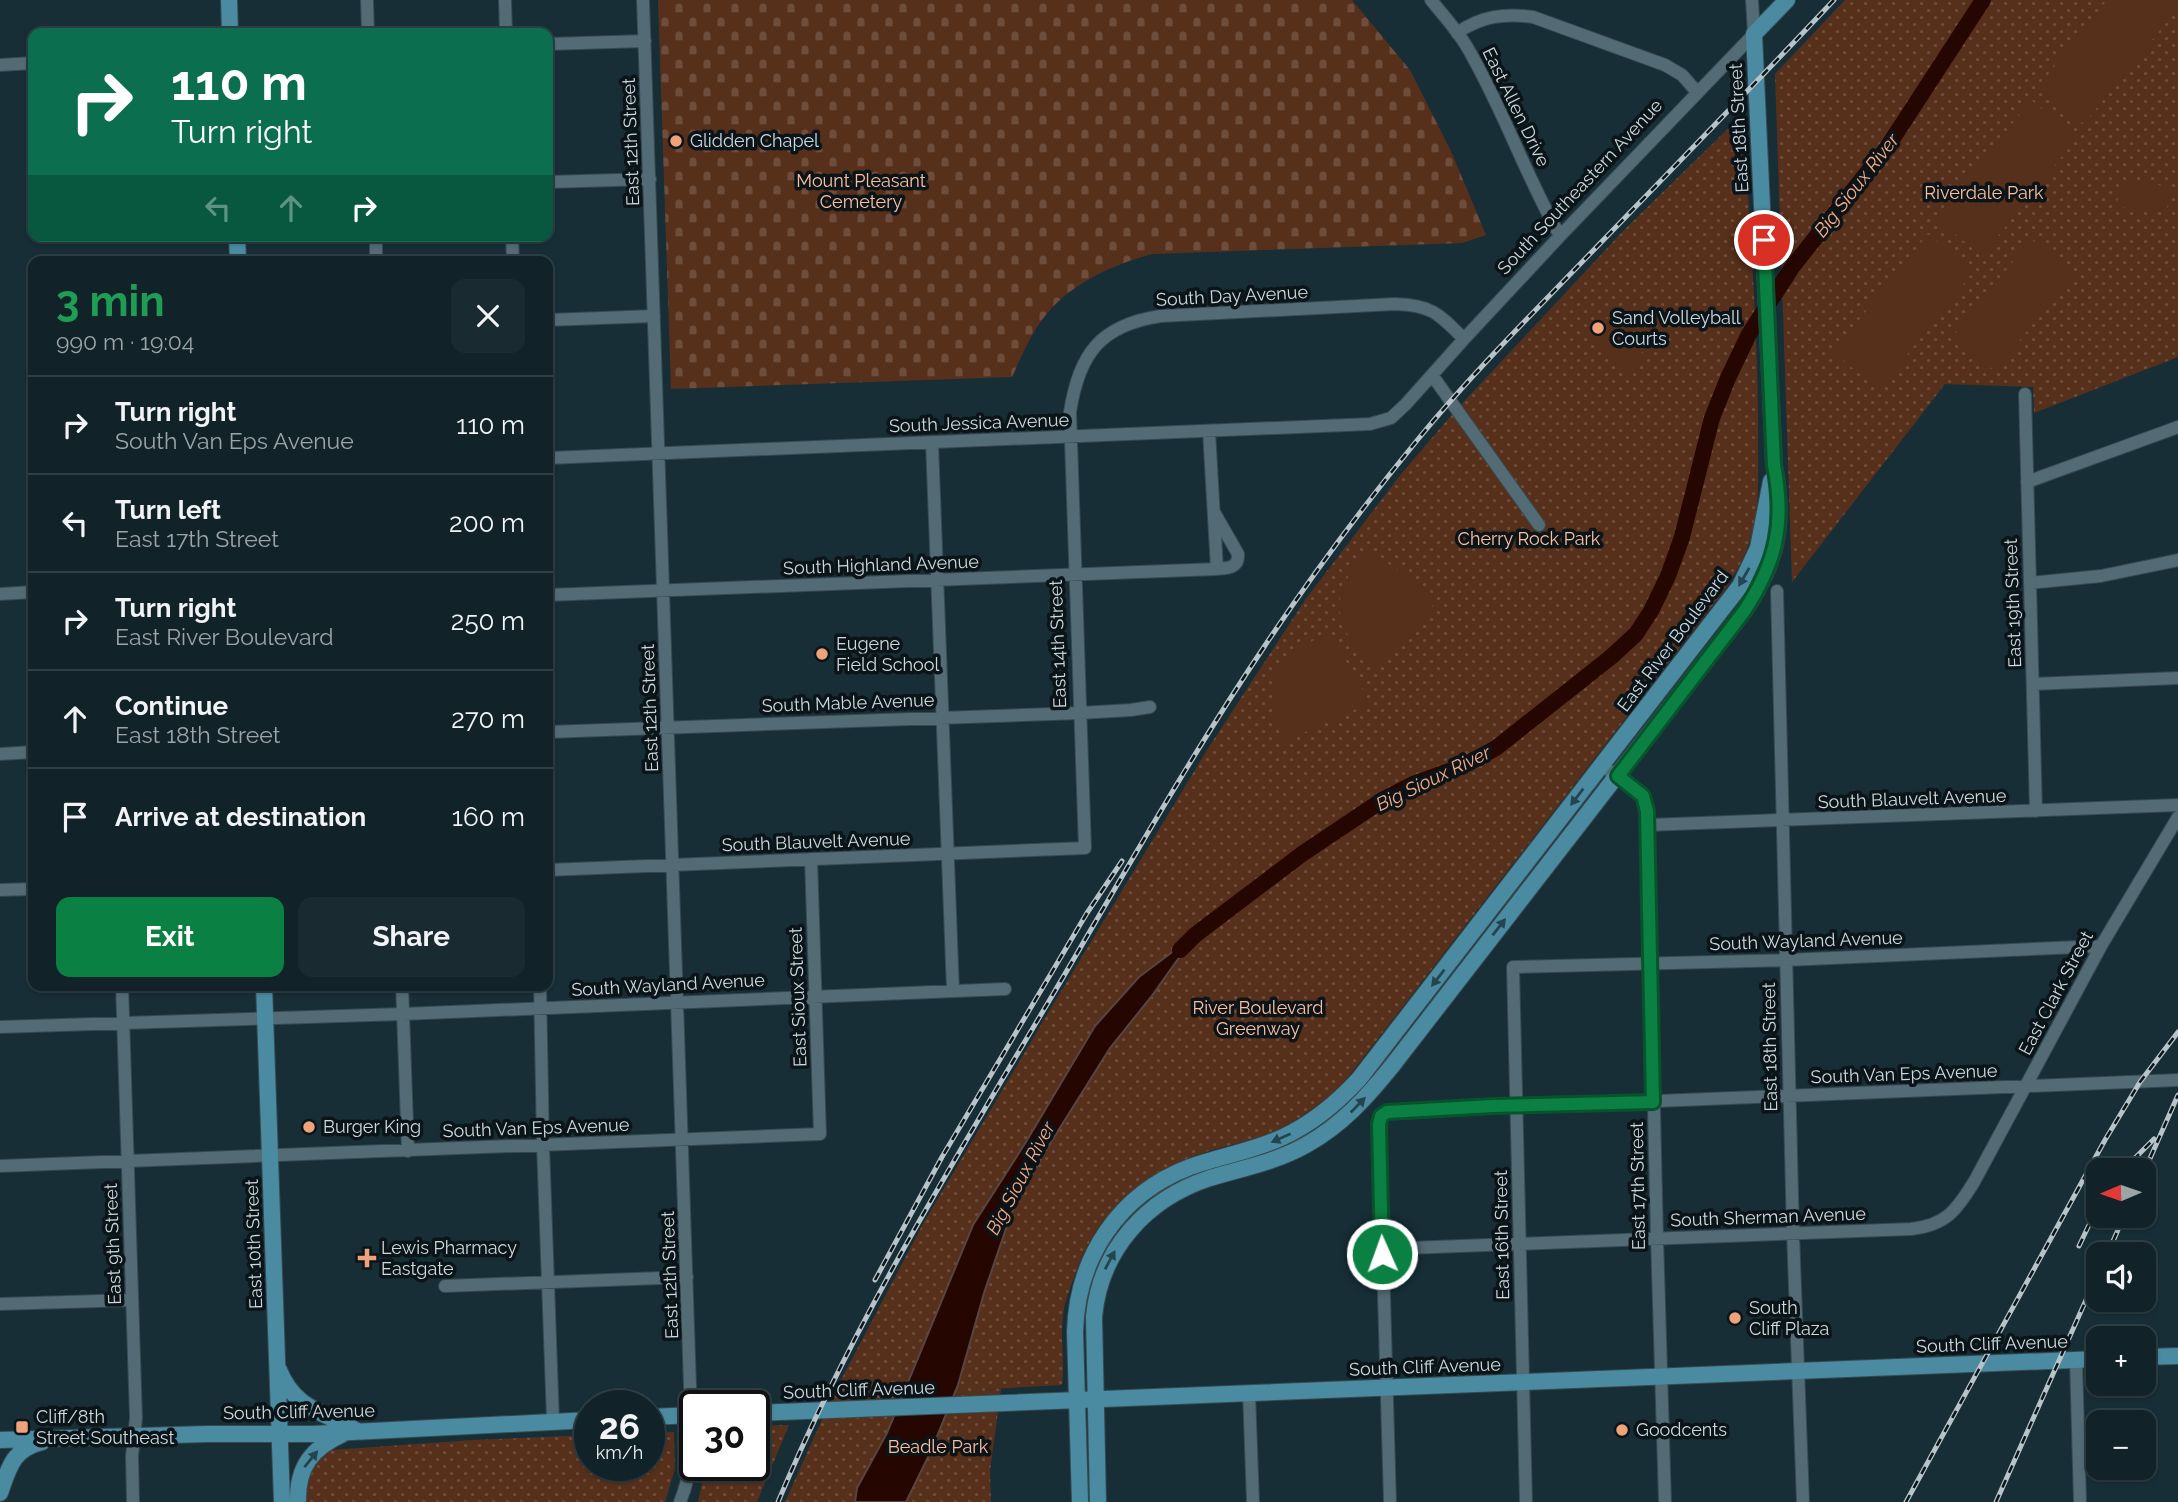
<!DOCTYPE html>
<meta charset="utf-8">
<style>
body{margin:0;font-family:Raleway,sans-serif;background:#1a2a31;color:#f1f3f6;height:100vh;display:flex;flex-direction:column;font-size:26px;white-space:nowrap}
*{box-sizing:border-box;margin:0}
p{font-size:23px;color:#9ca4a8}
.icon{flex:none;width:38px;height:38px;fill:none;stroke:currentColor;stroke-width:2;stroke-linecap:round;stroke-linejoin:round}
.map{position:relative;flex:1;overflow:hidden}
.details{position:absolute;left:28px;top:256px;width:525px;height:735px;display:flex;flex-direction:column;background:#112229;border-radius:14px;box-shadow:0 2px 5px #0004,0 0 0 2px #303f46}
.details>*{flex:none}
.top-card{position:absolute;left:28px;top:28px;width:525px;height:214px;border-radius:14px;box-shadow:0 2px 5px #0004,0 0 0 2px #303f46;background:#0b6e4f;color:#fff;overflow:hidden}
.needle{width:46px;rotate:268deg}
.controls{position:absolute;left:2086px;top:1158px;display:grid;gap:14px}
.controls a{display:grid;place-items:center;width:70px;height:70px;border-radius:14px;background:#112229;box-shadow:0 2px 5px #0004,0 0 0 2px #303f46;font-size:35px}
.speed{position:absolute;left:574px;top:1390px;display:flex;gap:14px;font-size:35px;font-weight:700;text-align:center}
.speed>*{display:grid;place-content:center;width:91px;height:91px;border-radius:50%;background:#112229;box-shadow:0 2px 5px #0004,0 0 0 2px #303f46;line-height:1}
.speed small{font-size:18px;font-weight:400}
.speed .limit{border:4px solid #111;border-radius:10px;background:#fff;color:#111}
.pin{position:absolute;display:grid;place-items:center;width:60px;height:60px;color:#fff;margin:-30px;border:4px solid #fff;border-radius:50%;box-shadow:0 2px 7px #0007}
.me{position:absolute;width:77px;margin:-38px;rotate:358deg;stroke-linejoin:round;filter:drop-shadow(0 0 5px #0008)}
.turn{display:flex;align-items:center;gap:24px;height:147px;padding:0 28px;font-size:32px}
.turn .icon{width:91px;height:91px;stroke-width:2.5}
.turn b{display:block;font-size:49px;line-height:60px}
.lanes{display:flex;align-items:center;height:66px;padding:0 28px;background:#0003;justify-content:center;gap:35px;direction:ltr}
.lanes .off{opacity:.35}
.round{display:grid;place-items:center;flex:none;width:74px;height:74px;border-radius:14px;background:#1a2a31}
.head{display:flex;align-items:center;justify-content:space-between;height:119px;padding:0 28px}
h1{font-size:42px;font-weight:700;line-height:52px;color:#1e9e55}
.primary-button{display:flex;gap:14px;margin-top:auto;padding:14px 28px}
.primary-button a{flex:1;height:80px;border-radius:14px;background:#0b8043;color:#fff;font-size:28px;font-weight:700;line-height:80px;text-align:center}
.primary-button a+a{background:#1a2a31;color:#f1f3f6}
ul{padding:0;list-style:none}
li{display:flex;align-items:center;gap:21px;height:98px;padding:0 28px;border-top:2px solid #303f46}
li div{flex:1}
li b{display:block;font-size:26px}
li em{font-style:normal}
.map>svg:first-child{display:block}
</style>
<div class="map">
<svg width="2178" height="1502" viewBox="0 0 2178 1502">
<defs>
<pattern id="cemetery-stones" width="16" height="16" patternUnits="userSpaceOnUse" patternTransform="scale(1.75)"><rect width="16" height="16" fill="#57301b"/><path d="M2 7V4a2 2 0 0 1 4 0v3zM10 15v-3a2 2 0 0 1 4 0v3z" fill="#6e4d3c"/></pattern>
<pattern id="park-dots" width="8" height="8" patternUnits="userSpaceOnUse" patternTransform="scale(1.75)"><rect width="8" height="8" fill="#57301b"/><path d="M2 2h.1M6 6h.1" fill="none" stroke="#6e4d3c" stroke-width="1.8" stroke-linecap="round"/></pattern>
</defs>
<rect width="100%" height="100%" fill="#172e37"/>
<!-- cemetery -->
<path fill="url(#cemetery-stones)" d="M658,0H1352L1410,70L1451,151L1486,235L1462,243L1152,254C1112,265 1068,284 1042,320C1029,338 1021,357 1012,377L671,389Z"/>
<!-- park -->
<path fill="url(#park-dots)" fill-rule="evenodd" d="M1845,0H2178V357L2034,413L2033,387L1945,384L1792,582L1775,74Z
M1743,114C1749,224 1759,334 1758,444C1758,475 1760,505 1752,534C1747,554 1737,570 1727,587L1339,1089C1319,1104 1300,1119 1277,1130C1253,1141 1225,1145 1200,1154C1136,1176 1095,1215 1073,1280C1069,1291 1064,1304 1063,1316C1060,1338 1065,1362 1062,1385L972,1390L1001,1389L990,1471L991,1502H785L833,1395L924,1222L1054,1003L1207,750L1305,600L1401,474L1455,411L1625,229ZM1357,817V818L1230,909L1302,854Z
M789,1425L757,1502H698L706,1465H754V1426Z
M674,1432L675,1469L665,1502H304C305,1479 307,1460 331,1450L473,1440L590,1435V1465H649V1433Z"/>
<!-- pitch -->
<path fill="#57301b" d="M2107,0H2173L2178,4V8L2084,124L2038,87Z
M2031,100L2077,138L1982,256L1936,219Z
M2119,182L2169,186L2167,211L2117,207Z
M1928,234L1974,271L1879,390L1833,352Z
M2031,239L2074,273L1995,371L1952,337Z
M1602,314L1644,355L1627,373L1584,332Z
M1365,548L1433,594L1434,604L1377,670C1355,650 1330,619 1343,587C1349,574 1357,561 1365,548Z
M1329,632L1367,697L1365,705L1283,742C1274,714 1262,676 1290,655C1302,646 1316,639 1329,632Z"/>
<!-- water -->
<path fill="#250600" stroke="#574543" stroke-width="2" d="M1195,935L1151,997L1110,1048L1046,1150L1011,1214L984,1293L958,1385L931,1451L906,1502H855L857,1488L887,1433L973,1225L1026,1142L1095,1026L1139,977Z"/>
<g fill="none" stroke-linecap="round" stroke-linejoin="round">
<!-- river -->
<path stroke="#250600" stroke-width="16" d="M1180,950L1195,935L1302,854L1384,799L1413,784L1463,766L1496,748L1611,657L1636,634L1651,611L1668,576L1682,537L1712,418L1728,378L1749,334L1793,266L1886,149L1983,0"/>
<defs>
<path id="minor" d="M367,0L368,33
M505,0L506,33
M643,0L691,1415C692,1446 692,1473 680,1502
M1431,0C1443,15 1457,30 1467,47C1503,108 1525,175 1560,236
M1457,33C1481,16 1505,13 1533,17L1665,65L1682,75L1697,92
M548,44L645,41
M0,65L33,63
M548,182L650,179
M376,236V261
M512,236L513,261
M548,320L654,316
M1432,375L1539,525
M2025,394L2036,811
M1209,431L1217,569C1228,568 1239,568 1238,554L1214,512
M932,443L953,991
M548,458L1370,424L1391,418L1406,404L1464,339L1560,236L1754,34L1752,0
M2027,482L2178,427
M2030,583L2101,576L2178,560
M1777,591L1793,1233L1803,1502
M0,594L33,592
M548,595L1217,569
M2033,684L2178,678
M548,732L1080,713L1131,710L1150,707
M0,754L33,752
M1602,766C1620,778 1643,788 1647,811L1657,1238L1665,1502
M1648,825L2178,805
M548,870L1085,848L1070,412C1079,354 1100,325 1161,316L1395,304C1432,305 1439,314 1464,339
M0,890L33,889
M122,985L136,1418L132,1456L133,1502
M402,985L408,1151
M540,985L543,1145L553,1421
M0,1027L403,1014L1005,989
M0,1166L820,1134L811,859
M1382,1249L1911,1229C1946,1225 1956,1211 1974,1182L2101,946L2178,817
M445,1286L687,1277
M0,1304L132,1300
M2076,1360L2080,1502
M1249,1393L1253,1502
M1390,1502L1379,1124L1381,1116L1387,1112L2178,1080
M1526,1502L1513,967L1787,960L2101,946"/>
<path id="major" d="M229,0L230,33
M237,236L238,261
M264,985L282,1502
M2144,1357L2178,1356
M279,1370C295,1410 325,1412 357,1431
M754,1413L2098,1359
M649,1417L695,1415
M0,1440L207,1434H313L590,1420
M0,1493C9,1467 13,1449 42,1442
M298,1502C297,1467 312,1448 343,1434
M1080,1502L1075,1332C1077,1257 1119,1194 1190,1167C1221,1156 1253,1151 1283,1137C1313,1123 1336,1104 1359,1079L1740,586L1758,548L1771,481
M1098,1502L1094,1317C1100,1250 1146,1199 1210,1178C1243,1168 1276,1162 1306,1145C1342,1125 1367,1097 1392,1066L1745,610C1778,560 1785,524 1774,465L1754,34L1787,0"/>
</defs>
<!-- minor casing -->
<use href="#minor" stroke="#364950" stroke-width="14"/>
<!-- major casing -->
<use href="#major" stroke="#364950" stroke-width="18"/>
<!-- minor -->
<use href="#minor" stroke="#526b75" stroke-width="12"/>
<!-- major -->
<use href="#major" stroke="#4a8ba1" stroke-width="16"/>
<defs>
<path id="rail" d="M2122,1171L2154,1139
M2144,1172L2178,1095
M2079,1246L2098,1206
M2107,1255L2124,1216
M875,1280L942,1157L1087,913L1122,861
M778,1502C852,1325 954,1161 1052,996C1121,879 1188,760 1264,647C1312,575 1364,505 1419,438C1470,376 1527,319 1583,261C1667,174 1751,88 1834,0
M1906,1502L2105,1140L2140,1082L2178,1032
M1996,1502L2098,1273"/>
</defs>
<!-- rail casing -->
<use href="#rail" stroke="#b6c4ca" stroke-width="5"/>
<!-- rail -->
<use href="#rail" stroke="#0b1519" stroke-width="2.5" stroke-dasharray="8" stroke-linecap="butt"/>
</g>
<!-- one-way arrows -->
<defs><path id="oneway-solid" d="M-6-.8H1V-3.2L6.5 0L1 3.2V.8H-6Z" transform="scale(1.75)"/></defs>
<g fill="#24444f">
<use href="#oneway-solid" transform="translate(1744 577) rotate(120)"/>
<use href="#oneway-solid" transform="translate(1577 797) rotate(127)"/>
<use href="#oneway-solid" transform="translate(1499 927) rotate(-52)"/>
<use href="#oneway-solid" transform="translate(1438 978) rotate(128)"/>
<use href="#oneway-solid" transform="translate(1358 1105) rotate(-46)"/>
<use href="#oneway-solid" transform="translate(1281 1138) rotate(156)"/>
<use href="#oneway-solid" transform="translate(1110 1260) rotate(-62)"/>
<use href="#oneway-solid" transform="translate(311 1459) rotate(-51)"/>
</g>
<g fill="none" stroke-linecap="round" stroke-linejoin="round">
<defs>
<path id="route" d="M1382,1254L1379,1124L1381,1116L1387,1112L1493,1106L1653,1102L1647,811L1643,796L1618,776L1745,610C1777,561 1785,522 1774,465L1764,240"/>
</defs>
<!-- route casing -->
<use href="#route" stroke="#07532c" stroke-width="18"/>
<!-- route -->
<use href="#route" stroke="#0b8043" stroke-width="12"/>
</g>
<!-- markers -->
<g fill="#f0a27a" stroke="#0b1519" stroke-width="2.5">
<circle cx="676" cy="141" r="7"/>
<circle cx="1598" cy="328" r="7"/>
<circle cx="822" cy="654" r="7"/>
<circle cx="309" cy="1127" r="7"/>
<path d="M363.5 1247.5h7v7h7v7h-7v7h-7v-7h-7v-7h7z"/>
<circle cx="1735" cy="1318" r="7"/>
<rect x="15" y="1420" width="14" height="14" rx="3.5"/>
<circle cx="1622" cy="1430" r="7"/>
</g>
<g text-anchor="middle" stroke-width="7" stroke-linejoin="round" paint-order="stroke">
<!-- street labels -->
<g font-size="18" fill="#ccd9df" stroke="#0b1519">
<text transform="translate(1516 107) rotate(64)" y="6">East Allen Drive</text>
<text transform="translate(1739 128) rotate(-93)" y="6">East 18th Street</text>
<text transform="translate(631 142) rotate(-92)" y="6">East 12th Street</text>
<text transform="translate(1580 187) rotate(-47)" y="6">South Southeastern Avenue</text>
<text transform="translate(1232 296) rotate(-3)" y="6">South Day Avenue</text>
<text transform="translate(979 423) rotate(-2)" y="6">South Jessica Avenue</text>
<text transform="translate(881 565) rotate(-2)" y="6">South Highland Avenue</text>
<text transform="translate(2013 603) rotate(-92)" y="6">East 19th Street</text>
<text transform="translate(1673 641) rotate(-53)" y="6">East River Boulevard</text>
<text transform="translate(1058 644) rotate(-92)" y="6">East 14th Street</text>
<text transform="translate(848 703) rotate(-2)" y="6">South Mable Avenue</text>
<text transform="translate(650 708) rotate(-92)" y="6">East 12th Street</text>
<text transform="translate(1912 799) rotate(-2)" y="6">South Blauvelt Avenue</text>
<text transform="translate(816 842) rotate(-2)" y="6">South Blauvelt Avenue</text>
<text transform="translate(1806 941) rotate(-2)" y="6">South Wayland Avenue</text>
<text transform="translate(668 985) rotate(-3)" y="6">South Wayland Avenue</text>
<text transform="translate(2056 993) rotate(-62)" y="6">East Clark Street</text>
<text transform="translate(798 997) rotate(-92)" y="6">East Sioux Street</text>
<text transform="translate(1770 1047) rotate(-91)" y="6">East 18th Street</text>
<text transform="translate(1904 1074) rotate(-2)" y="6">South Van Eps Avenue</text>
<text transform="translate(536 1128) rotate(-2)" y="6">South Van Eps Avenue</text>
<text transform="translate(1638 1186) rotate(-91)" y="6">East 17th Street</text>
<text transform="translate(1768 1217) rotate(-2)" y="6">South Sherman Avenue</text>
<text transform="translate(1502 1235) rotate(-91)" y="6">East 16th Street</text>
<text transform="translate(113 1244) rotate(-92)" y="6">East 9th Street</text>
<text transform="translate(254 1244) rotate(-92)" y="6">East 10th Street</text>
<text transform="translate(670 1275) rotate(-92)" y="6">East 12th Street</text>
<text transform="translate(1992 1344) rotate(-2)" y="6">South Cliff Avenue</text>
<text transform="translate(1425 1367) rotate(-2)" y="6">South Cliff Avenue</text>
<text transform="translate(859 1390) rotate(-2)" y="6">South Cliff Avenue</text>
<text transform="translate(299 1412) rotate(-1)" y="6">South Cliff Avenue</text>
</g>
<!-- poi labels -->
<g font-size="18" fill="#ccd9df" stroke="#0b1519" text-anchor="start">
<text x="690" y="147">Glidden Chapel</text>
<text x="1612" y="324">Sand Volleyball<tspan x="1612" dy="21">Courts</tspan></text>
<text x="836" y="650">Eugene<tspan x="836" dy="21">Field School</tspan></text>
<text x="323" y="1133">Burger King</text>
<text x="381" y="1254">Lewis Pharmacy<tspan x="381" dy="21">Eastgate</tspan></text>
<text x="1749" y="1314">South<tspan x="1749" dy="21">Cliff Plaza</tspan></text>
<text x="36" y="1423">Cliff/8th<tspan x="36" dy="21">Street Southeast</tspan></text>
<text x="1636" y="1436">Goodcents</text>
</g>
<!-- park labels -->
<g font-size="18" fill="#febf9f" stroke="#0b1519">
<text x="861" y="187">Mount Pleasant<tspan x="861" dy="21">Cemetery</tspan></text>
<text x="1984" y="199">Riverdale Park</text>
<text x="1529" y="545">Cherry Rock Park</text>
<text x="1258" y="1014">River Boulevard<tspan x="1258" dy="21">Greenway</tspan></text>
<text x="938" y="1453">Beadle Park</text>
</g>
<!-- water labels -->
<g font-size="19" font-style="italic" fill="#f9ab84" stroke="#0b1519">
<text transform="translate(1856 185) rotate(-52)" y="7">Big Sioux River</text>
<text transform="translate(1433 778) rotate(-26)" y="7">Big Sioux River</text>
<text transform="translate(1020 1178) rotate(-62)" y="7">Big Sioux River</text>
</g>
</g>
</svg>
<div class="controls">
<a><svg class="needle" viewBox="-14 -14 28 28"><path d="M0-13l5 13h-10z" fill="#e53935"/><path d="M0 13l5-13h-10z" fill="#9ca4a8"/></svg></a>
<a><svg class="icon" aria-label="sound" viewBox="0 0 24 24"><path d="M4 9h4l5-4v14l-5-4H4zM17 9q2 3 0 6"/></svg></a>
<a>+</a>
<a>−</a>
</div>
<div class="speed"><div>26<small>km/h</small></div><div class="limit">30</div></div>
<div class="pin" style="left:1764px;top:240px;background:#d93025"><svg class="icon" aria-label="arrive" viewBox="0 0 24 24"><path d="M6 21V4h12l-3 4 3 4H6"/></svg></div>
<svg class="me" style="left:1382px;top:1254px" viewBox="-20 -20 40 40"><circle r="17" fill="#0b8043" stroke="#fff" stroke-width="3"/><path d="M0-11L8 9 0 5-8 9z" fill="#fff"/></svg>
<div class="top-card">
<div class="turn"><svg class="icon" aria-label="right" viewBox="0 0 24 24"><path d="M7 20v-9h11M14 6l5 5-5 5"/></svg><div><b>110 m</b>Turn right</div></div>
<div class="lanes"><svg class="icon off" aria-label="left" viewBox="0 0 24 24"><path d="M17 20v-9H6M10 6l-5 5 5 5"/></svg><svg class="icon off" aria-label="ahead" viewBox="0 0 24 24"><path d="M12 20V5M6 11l6-6 6 6"/></svg><svg class="icon" aria-label="right" viewBox="0 0 24 24"><path d="M7 20v-9h11M14 6l5 5-5 5"/></svg></div>
</div>
<section class="details">
<div class="head"><div><h1>3 min</h1><p>990 m · 19:04</p></div><a class="round"><svg class="icon" aria-label="close" viewBox="0 0 24 24"><path d="M6 6l12 12M18 6L6 18"/></svg></a></div>
<ul>
<li><svg class="icon" aria-label="right" viewBox="0 0 24 24"><path d="M7 20v-9h11M14 6l5 5-5 5"/></svg><div><b>Turn right</b><p>South Van Eps Avenue</p></div><em>110 m</em></li>
<li><svg class="icon" aria-label="left" viewBox="0 0 24 24"><path d="M17 20v-9H6M10 6l-5 5 5 5"/></svg><div><b>Turn left</b><p>East 17th Street</p></div><em>200 m</em></li>
<li><svg class="icon" aria-label="right" viewBox="0 0 24 24"><path d="M7 20v-9h11M14 6l5 5-5 5"/></svg><div><b>Turn right</b><p>East River Boulevard</p></div><em>250 m</em></li>
<li><svg class="icon" aria-label="ahead" viewBox="0 0 24 24"><path d="M12 20V5M6 11l6-6 6 6"/></svg><div><b>Continue</b><p>East 18th Street</p></div><em>270 m</em></li>
<li><svg class="icon" aria-label="arrive" viewBox="0 0 24 24"><path d="M6 21V4h12l-3 4 3 4H6"/></svg><div><b>Arrive at destination</b></div><em>160 m</em></li>
</ul>
<div class="primary-button"><a>Exit</a><a>Share</a></div>
</section>
</div>
